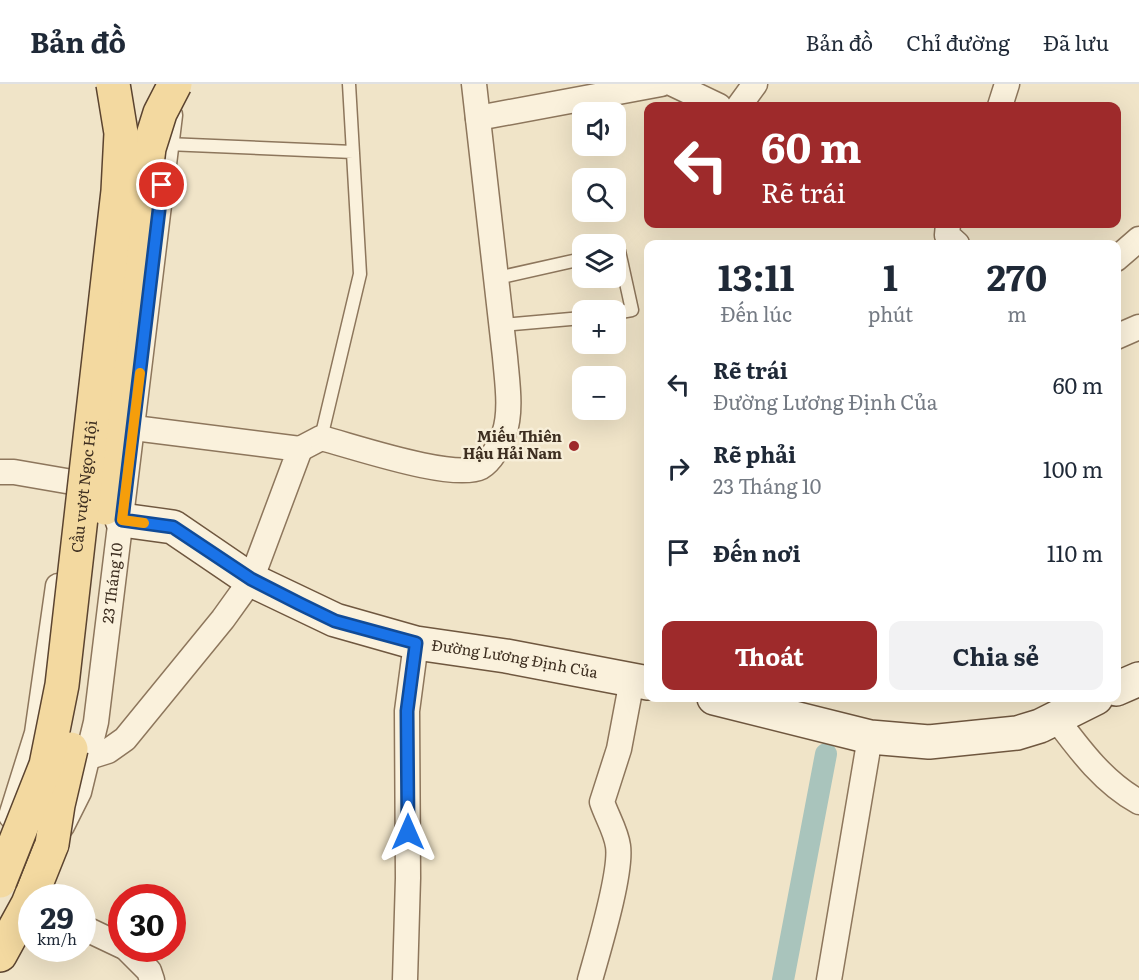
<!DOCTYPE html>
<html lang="vi">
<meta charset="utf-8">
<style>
body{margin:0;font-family:Literata,serif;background:#f2f2f3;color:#1f2937;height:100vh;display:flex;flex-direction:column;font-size:22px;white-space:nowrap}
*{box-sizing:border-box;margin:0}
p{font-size:20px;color:#747a83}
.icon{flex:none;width:33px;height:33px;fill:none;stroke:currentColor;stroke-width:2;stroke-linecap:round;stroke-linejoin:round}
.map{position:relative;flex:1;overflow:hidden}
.details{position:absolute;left:644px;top:156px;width:477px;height:462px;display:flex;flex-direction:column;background:#fff;border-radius:12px;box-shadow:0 6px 24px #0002}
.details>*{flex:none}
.banner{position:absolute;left:644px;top:18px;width:477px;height:126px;border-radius:12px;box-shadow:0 6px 24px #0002;background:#9e2a2b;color:#fff;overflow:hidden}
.tools{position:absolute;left:572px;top:18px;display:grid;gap:12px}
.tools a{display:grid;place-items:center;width:54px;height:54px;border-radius:12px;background:#fff;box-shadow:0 6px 24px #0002;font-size:30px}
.speed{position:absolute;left:18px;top:800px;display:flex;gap:12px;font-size:30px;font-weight:700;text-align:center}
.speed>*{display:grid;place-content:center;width:78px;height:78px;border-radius:50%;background:#fff;box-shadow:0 6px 24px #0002;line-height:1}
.speed small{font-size:15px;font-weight:400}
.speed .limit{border:9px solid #d22;background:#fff;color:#111}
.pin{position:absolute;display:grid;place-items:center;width:51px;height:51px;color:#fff;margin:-26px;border:3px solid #fff;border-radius:50%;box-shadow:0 2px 6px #0007}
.me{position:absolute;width:66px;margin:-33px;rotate:0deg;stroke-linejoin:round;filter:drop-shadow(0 0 4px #0008)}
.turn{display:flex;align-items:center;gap:21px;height:126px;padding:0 18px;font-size:27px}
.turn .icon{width:78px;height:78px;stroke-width:2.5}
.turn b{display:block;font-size:42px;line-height:51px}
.eta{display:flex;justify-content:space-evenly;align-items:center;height:102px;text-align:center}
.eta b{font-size:36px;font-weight:700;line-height:42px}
.primary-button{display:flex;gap:12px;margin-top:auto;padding:12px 18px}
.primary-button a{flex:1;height:69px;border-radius:12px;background:#9e2a2b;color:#fff;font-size:24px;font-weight:700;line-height:69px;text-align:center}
.primary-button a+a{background:#f2f2f3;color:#1f2937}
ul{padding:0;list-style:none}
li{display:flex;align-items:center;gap:18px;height:84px;padding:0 18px}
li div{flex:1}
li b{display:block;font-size:22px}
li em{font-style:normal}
header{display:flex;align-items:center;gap:36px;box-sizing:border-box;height:84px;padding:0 30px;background:#fff;border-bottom:2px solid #e0e1e3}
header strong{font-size:28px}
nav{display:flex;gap:33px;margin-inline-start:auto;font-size:21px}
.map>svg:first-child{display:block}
</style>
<header>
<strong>Bản đồ</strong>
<nav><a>Bản đồ</a><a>Chỉ đường</a><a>Đã lưu</a></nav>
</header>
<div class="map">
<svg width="1139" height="896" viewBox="0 0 1139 896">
<rect width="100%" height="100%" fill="#f0e4c8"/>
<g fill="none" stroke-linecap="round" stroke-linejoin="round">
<!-- canal -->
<path stroke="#a9c4bc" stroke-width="22" d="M783,896L826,670"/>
<defs>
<path id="lane" d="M167,60L353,68
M615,168L619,167L632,226L615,229
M497,194L582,175
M502,241L582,234
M321,354L360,190L349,0"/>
<g id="street">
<path d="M673,0L719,22"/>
<path d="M739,22L755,0"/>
<path d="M1000,22L1007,0"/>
<path d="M478,34L661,0"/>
<path d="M948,140L947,151L957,160"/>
<path d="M1116,175L1139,155"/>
<path d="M1116,253L1139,243"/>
<path d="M300,365L321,354C353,362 454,397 481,383C491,377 500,361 504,350C512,327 507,297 505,273L474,0"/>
<path d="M0,388H14L72,398"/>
<path d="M1055,633C1079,665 1103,698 1139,718"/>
<path d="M89,673L108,667L125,655L223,535L251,496L300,365L134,344"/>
<path d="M11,732L37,649L58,502"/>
<path id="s1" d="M62,742L79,708L96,638L170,31"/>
<path d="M82,843L122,862"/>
<path d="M126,864L149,887L152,896"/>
<path d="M405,896L408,794L407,627L416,559"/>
<path d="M590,896C598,867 622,789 618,762C616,747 607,733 602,718L619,665L632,596"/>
<path d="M829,896L870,653"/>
</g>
<g id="secondary">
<path id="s2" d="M122,436L173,443L251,496L335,536L416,559L506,572L648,599"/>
<path d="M1116,605L1139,595"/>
<path d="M714,614L870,653L929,658L1017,649L1040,642L1096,614"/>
</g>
<path id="primary" d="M0,871L28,820L52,760"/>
</defs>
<!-- lane casing -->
<use href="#lane" stroke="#8d765c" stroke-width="15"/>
<!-- street casing -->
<use href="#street" stroke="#8d765c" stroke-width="27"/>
<!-- secondary casing -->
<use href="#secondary" stroke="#6f573f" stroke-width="36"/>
<!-- primary casing -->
<use href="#primary" stroke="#5b4430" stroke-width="36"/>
<!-- lane -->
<use href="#lane" stroke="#faf1dc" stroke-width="12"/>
<!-- street -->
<use href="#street" stroke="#faf1dc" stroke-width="24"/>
<!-- secondary -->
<use href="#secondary" stroke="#faf1dc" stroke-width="33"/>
<!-- primary -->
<use href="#primary" stroke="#f3d9a0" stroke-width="33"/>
<defs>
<g id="primary-bridge">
<path d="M105,424L149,64L160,29L175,0"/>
<path d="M52,760L58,721L71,665"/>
<path id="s3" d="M0,797L46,681L62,601L118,107L121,49L113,0"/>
</g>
</defs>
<!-- primary-bridge casing -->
<use href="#primary-bridge" stroke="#5b4430" stroke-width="36" stroke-linecap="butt"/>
<!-- primary-bridge -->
<use href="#primary-bridge" stroke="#f3d9a0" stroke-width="33"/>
</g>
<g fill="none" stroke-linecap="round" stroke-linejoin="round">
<defs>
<path id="route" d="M162,101L122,436L173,443L251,495L300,520L335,537L416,559L407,627L408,748"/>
</defs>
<!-- route casing -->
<use href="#route" stroke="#114b97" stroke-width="15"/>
<!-- route -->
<use href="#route" stroke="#1a73e8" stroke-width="10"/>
<!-- slow -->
<path stroke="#f59e0b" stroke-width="10" d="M140,289L122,436L144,439"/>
</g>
<!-- markers -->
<circle fill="#9e2a2b" stroke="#f7eed8" stroke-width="2" cx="574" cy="362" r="6"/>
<g text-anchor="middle" stroke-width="5" stroke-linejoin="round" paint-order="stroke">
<!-- poi labels -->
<g font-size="15" font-weight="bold" fill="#3d2e20" stroke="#f7eed8" text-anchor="end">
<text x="562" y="358">Miếu Thiên<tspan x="562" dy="17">Hậu Hải Nam</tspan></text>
</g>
<!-- street labels -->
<g font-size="15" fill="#3d2e20" stroke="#f7eed8">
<text dy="5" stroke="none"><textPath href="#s3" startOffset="406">Cầu vượt Ngọc Hội</textPath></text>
<text dy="5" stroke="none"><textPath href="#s1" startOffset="250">23 Tháng 10</textPath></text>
<text dy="5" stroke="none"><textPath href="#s2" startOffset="423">Đường Lương Định Của</textPath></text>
</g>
</g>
</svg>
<div class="tools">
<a><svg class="icon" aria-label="sound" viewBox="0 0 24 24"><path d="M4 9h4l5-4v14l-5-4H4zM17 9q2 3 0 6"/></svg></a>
<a><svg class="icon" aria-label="search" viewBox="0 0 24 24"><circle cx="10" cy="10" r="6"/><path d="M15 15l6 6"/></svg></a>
<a><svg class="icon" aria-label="layers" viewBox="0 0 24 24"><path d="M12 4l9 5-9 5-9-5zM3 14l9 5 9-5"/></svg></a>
<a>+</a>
<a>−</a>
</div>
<div class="speed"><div>29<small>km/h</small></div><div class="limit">30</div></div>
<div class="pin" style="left:162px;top:101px;background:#d93025"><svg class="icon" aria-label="arrive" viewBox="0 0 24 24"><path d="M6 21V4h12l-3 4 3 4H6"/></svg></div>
<svg class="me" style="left:408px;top:748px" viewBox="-20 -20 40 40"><path d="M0-17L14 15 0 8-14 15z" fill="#1a73e8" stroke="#fff" stroke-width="4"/></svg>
<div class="banner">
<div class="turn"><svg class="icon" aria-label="left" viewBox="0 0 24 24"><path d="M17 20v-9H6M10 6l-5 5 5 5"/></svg><div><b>60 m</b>Rẽ trái</div></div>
</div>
<section class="details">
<div class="eta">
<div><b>13:11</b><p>Đến lúc</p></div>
<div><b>1</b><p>phút</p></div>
<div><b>270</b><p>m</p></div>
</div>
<ul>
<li><svg class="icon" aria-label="left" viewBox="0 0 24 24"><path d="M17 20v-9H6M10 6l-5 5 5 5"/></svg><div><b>Rẽ trái</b><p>Đường Lương Định Của</p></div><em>60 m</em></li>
<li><svg class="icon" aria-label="right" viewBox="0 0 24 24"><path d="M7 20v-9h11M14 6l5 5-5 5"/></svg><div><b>Rẽ phải</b><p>23 Tháng 10</p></div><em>100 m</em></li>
<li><svg class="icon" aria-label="arrive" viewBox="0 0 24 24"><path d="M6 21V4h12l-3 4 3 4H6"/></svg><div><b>Đến nơi</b></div><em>110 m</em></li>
</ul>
<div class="primary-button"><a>Thoát</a><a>Chia sẻ</a></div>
</section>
</div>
